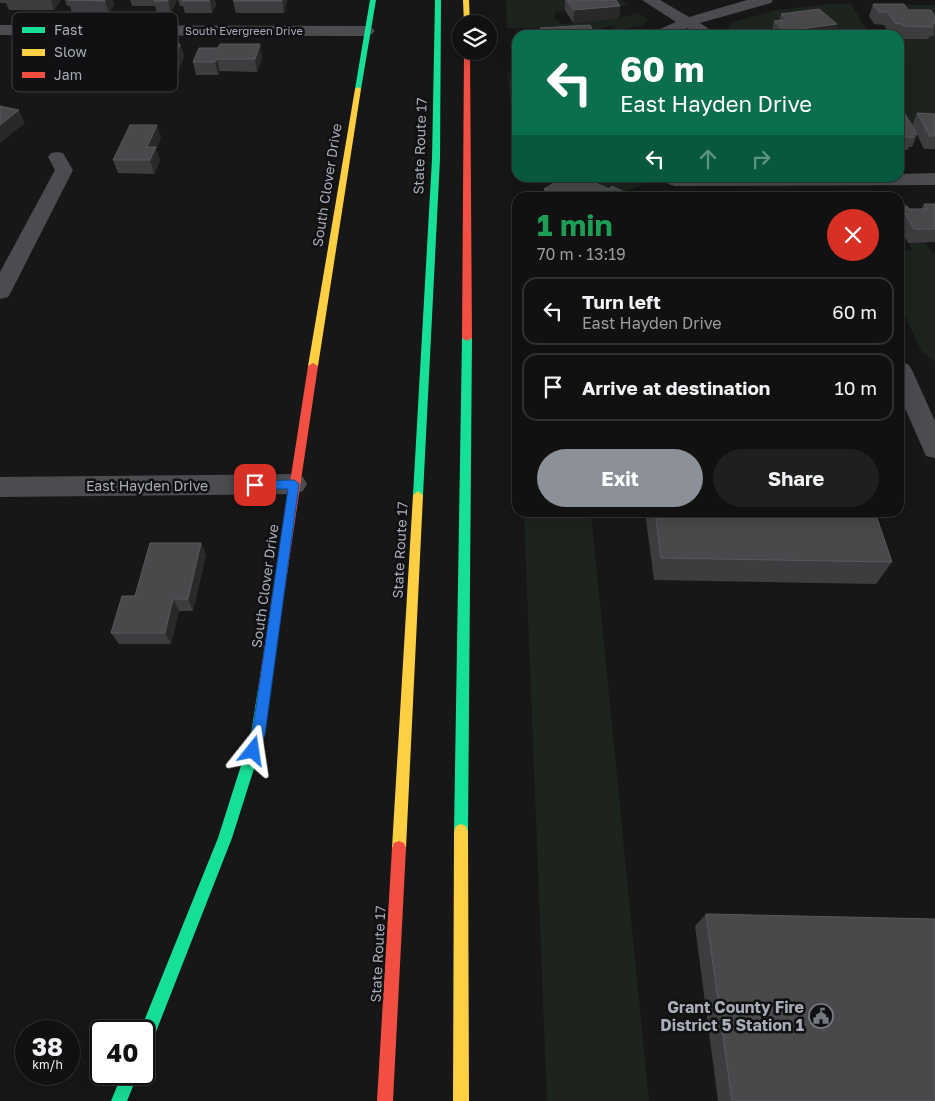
<!DOCTYPE html>
<meta charset="utf-8">
<style>
body{margin:0;font-family:"Golos Text",sans-serif;background:#1e1f1f;color:#f1f3f6;height:100vh;display:flex;flex-direction:column;font-size:19px;white-space:nowrap}
*{box-sizing:border-box;margin:0}
p{font-size:16px;color:#9c9d9f}
.icon{flex:none;width:28px;height:28px;fill:none;stroke:currentColor;stroke-width:2;stroke-linecap:round;stroke-linejoin:round}
.map{position:relative;flex:1;overflow:hidden}
.drawer{position:absolute;left:512px;top:192px;width:392px;height:325px;display:flex;flex-direction:column;background:#111;border-radius:15px;box-shadow:0 5px 20px #0002,0 0 0 1px #303131}
.drawer>*{flex:none}
.guide{position:absolute;left:512px;top:30px;width:392px;height:152px;border-radius:15px;box-shadow:0 5px 20px #0002,0 0 0 1px #303131;background:#0b6e4f;color:#fff;overflow:hidden}
.fabs{position:absolute;left:452px;top:15px;display:grid;gap:10px}
.fabs a{display:grid;place-items:center;width:45px;height:45px;border-radius:50%;background:#111;box-shadow:0 5px 20px #0002,0 0 0 1px #303131;font-size:25px}
.speed{position:absolute;left:15px;top:1020px;display:flex;gap:10px;font-size:25px;font-weight:700;text-align:center}
.speed>*{display:grid;place-content:center;width:65px;height:65px;border-radius:50%;background:#111;box-shadow:0 5px 20px #0002,0 0 0 1px #303131;line-height:1}
.speed small{font-size:12px;font-weight:400}
.speed .limit{border:2px solid #111;border-radius:8px;background:#fff;color:#111}
.pin{position:absolute;display:grid;place-items:center;width:42px;height:42px;color:#fff;margin:-21px;border-radius:10px;box-shadow:0 2px 8px #0006}
.me{position:absolute;width:55px;margin:-28px;rotate:15deg;stroke-linejoin:round;filter:drop-shadow(0 0 4px #0008)}
.turn{display:flex;align-items:center;gap:18px;height:105px;padding:0 25px;font-size:22px}
.turn .icon{width:65px;height:65px;stroke-width:2.5}
.turn b{display:block;font-size:35px;line-height:42px}
.lanes{display:flex;align-items:center;height:48px;padding:0 25px;background:#0003;justify-content:center;gap:25px;direction:ltr}
.lanes .off{opacity:.35}
.round{display:grid;place-items:center;flex:none;width:52px;height:52px;border-radius:26px;background:#1e1f1f}
.headline{display:flex;align-items:center;justify-content:space-between;height:85px;padding:0 25px}
h1{font-size:30px;font-weight:700;line-height:38px;color:#1e9e55}
.action{display:flex;gap:10px;margin-top:auto;padding:10px 25px}
.action a{flex:1;height:58px;border-radius:30px;background:#8c9099;color:#fff;font-size:20px;font-weight:700;line-height:58px;text-align:center}
.action a+a{background:#1e1f1f;color:#f1f3f6}
ul{padding:0;list-style:none}
li{display:flex;align-items:center;gap:15px;height:68px;margin:0 10px 8px;padding:0 15px;border:2px solid #303131;border-radius:15px}
li div{flex:1}
li b{display:block;font-size:19px}
li em{font-style:normal}
.map>svg:first-child{display:block}
</style>
<div class="map">
<svg width="935" height="1101" viewBox="0 0 935 1101">
<rect width="100%" height="100%" fill="#171717"/>
<!-- green -->
<path fill="#1d241e" d="M506,0H621L629,5L555,12V18L562,24L619,18L638,13L648,20L643,25L612,32L615,27L609,26L597,30L507,28Z
M832,4H851L870,35H830L778,26H772L774,29L766,31L767,34L735,35L728,28L730,23L776,10Z
M890,5H935V127H900V39H928Z
M517,72V103H510L508,73Z
M554,178H643L644,184L613,196L571,185Z
M925,242L932,253H935V361L921,351L900,304V251L913,250L908,243Z
M524,513H591L649,1101H547Z"/>
<g fill="none" stroke-linecap="round" stroke-linejoin="round">
<!-- street -->
<path fill="#4b4c50" fill-rule="evenodd" d="M642,0H660L689,17L747,0H773L771,3L700,23L718,35H699L687,28L671,35H650L653,32L676,22Z
M0,25L367,26L372,28L375,31L372,34L367,36L0,35Z
M57,152L63,153L73,170L11,292L8,297L0,299V272L55,170L48,157L51,153Z
M935,173V185L675,186L668,184L666,180L667,178H900V174Z
M900,362L908,364L912,370L935,421V458L926,456L900,397Z
M294,474L303,477L307,484L303,491L294,494L0,497V477Z"/>
<!-- fast -->
<path fill="#16e098" fill-rule="evenodd" d="M370,0H376L361,89L358,91L355,89Z
M435,0H441L440,159L423,495L418,499L413,495L432,159Z
M467,335L472,338L468,831L466,836L461,838L456,836L454,831L462,338Z
M264,683L268,685L270,689L265,734L232,838L150,1047L144,1049V1031H140L218,838L251,734L258,689L260,685Z
M122,1074H138L127,1101H111Z"/>
<!-- slow -->
<path fill="#ffcf43" fill-rule="evenodd" d="M463,0H469L470,24H464Z
M358,87L361,89L318,366L313,369L308,366L355,89Z
M418,491L423,495L406,848L404,853L399,855L394,853L392,848L413,495Z
M461,824L466,826L468,831L469,1101H453L454,831L456,826Z"/>
<!-- jam -->
<path fill="#f24e42" fill-rule="evenodd" d="M464,51H470L472,338L467,341L462,338Z
M313,363L318,366L270,689L268,693L264,695L260,693L258,689L308,366Z
M399,841L404,843L406,848L393,1101H377L392,848L394,843Z"/>
</g>
<!-- wall -->
<path fill="#3d3d3f" d="M0,0H61L54,10H9L6,3H0Z
M65,0H112L114,5L109,13H72L70,6H67Z
M130,0H177L171,13H157L155,6H132Z
M178,0H215L216,5L212,13H185L183,6H180Z
M287,0L284,13H236L233,1Z
M565,0H616L620,6L619,18L573,23L565,10Z
M873,4L908,10L935,17L934,36H930L928,39H900V35H890L884,25L874,24L869,16Z
M781,14L837,24L833,35H772L771,34L774,21H779Z
M540,28L595,34V35H540Z
M99,43L100,47H115L117,54L140,48L180,44L184,56L178,71H150L149,75H130L129,70H119L117,64L114,70H56L51,58Z
M260,44L262,57L257,72L220,71L218,75H196L193,62L218,48Z
M917,113L935,114V149H924L917,135L912,147H909L908,150H900V114L912,126Z
M161,138L156,149L160,161L154,174L118,173L113,160Z
M544,189H609L636,198H544Z
M924,204H935V242L908,243L900,228V208L901,206L909,209H921Z
M645,512H875L892,562L876,584L654,580Z
M201,543L206,555L193,611H179L171,644H119L111,633L135,596Z
M706,914L935,1101H718L695,926Z"/>
<!-- shaded-wall -->
<path fill="#29292a" d="M51,0H61L54,10Z
M104,0H112L114,5L109,13L105,1Z
M168,0H177L171,13L168,1Z
M210,0H215L216,5L212,13Z
M282,0H287L284,13L282,1Z
M620,6L619,18L573,23L574,10Z
M837,24L833,35H783L785,31Z
M180,44L184,56L178,71L175,58Z
M260,44L262,57L257,72L255,59Z
M115,47L118,58H115L117,64L114,70L110,57Z
M146,58L150,71L149,75L145,62Z
M217,59L220,71L218,75L215,62Z
M19,110L25,123L0,143V125Z
M157,125L161,138L156,149L160,161L154,174L147,147Z
M201,543L206,555L193,611L188,599Z
M173,599L179,611L171,644L165,633Z"/>
<!-- building -->
<path fill="#49494c" stroke="#58595d" d="M68,0H105V1Z
M154,0H168V1H154Z
M182,0H210L209,1H182Z
M234,0H282V1H233Z
M567,0H616L620,6L574,10Z
M873,4H904L908,10H931L935,17V23H931L933,27L903,26L901,24L895,23L888,12H879Z
M819,9L837,24L785,31L774,21L788,20L781,14Z
M590,25L595,34L544,35L540,28Z
M141,44H180L175,58H146L145,62H126L128,58H115L120,48H140Z
M220,44H260L255,59H217L215,62H193L199,48H218Z
M0,106L19,110L0,125Z
M917,113L935,114V136H930Z
M900,114H905L917,134H912L914,137H900Z
M130,125H157L147,147H156L150,160H113Z
M563,178H585L609,189L612,186L636,198H562L544,189Z
M924,204H935V229H914L901,206H907L909,209H927Z
M655,512H875L892,562L661,558Z
M150,543H201L188,599H173L165,633H111L122,596H135Z
M706,914L935,919V1101H732Z"/>
<!-- route -->
<path fill="#1a73e8" stroke="#114b97" d="M294,480L299,484L265,734L258,756L253,758L248,756L246,751L252,734L288,489H255L249,485L255,481Z"/>
<!-- icons -->
<defs>
<symbol id="civic-ring" viewBox="-11 -11 22 22"><circle r="9.5" fill="#111113" stroke="#757880" stroke-width="1.5"/><path d="M-.6-6.5H3V-4.5H.6V-3L4-1V1h2V6H-6V1h2V-1L-.6-3ZM-1.2 2.5V6h2.4V2.5Z" fill="#757880"/></symbol>
</defs>
<g fill-rule="evenodd">
<use href="#civic-ring" x="807" y="1002" width="28" height="28"/>
</g>
<g text-anchor="middle" stroke-width="5" stroke-linejoin="round" paint-order="stroke">
<!-- far-street labels -->
<g font-size="11" fill="#a8adb8" stroke="#111113">
<text x="244" y="35">South Evergreen Drive</text>
</g>
<!-- street labels -->
<g font-size="14" fill="#a8adb8" stroke="#111113">
<text transform="translate(420 146) rotate(-88)" y="5">State Route 17</text>
<text transform="translate(327 185) rotate(-81)" y="5">South Clover Drive</text>
<text x="147" y="491">East Hayden Drive</text>
<text transform="translate(400 550) rotate(-87)" y="5">State Route 17</text>
<text transform="translate(265 586) rotate(-82)" y="5">South Clover Drive</text>
<text transform="translate(378 954) rotate(-87)" y="5">State Route 17</text>
</g>
<!-- near-poi labels -->
<g font-size="16" font-weight="bold" fill="#a8adb8" stroke="#111113" text-anchor="end">
<text x="804" y="1013">Grant County Fire<tspan x="804" dy="18">District 5 Station 1</tspan></text>
</g>
</g>
<!-- legend -->
<rect x="12" y="12" width="166" height="80" rx="8" fill="#111113" stroke="#3e4045" stroke-width="1"/>
<rect x="22" y="27" width="23" height="6" fill="#16e098"/>
<rect x="22" y="49" width="23" height="7" fill="#ffcf43"/>
<rect x="22" y="72" width="23" height="6" fill="#f24e42"/>
<g font-size="14" fill="#a8adb8">
<text x="54" y="35">Fast</text>
<text x="54" y="57">Slow</text>
<text x="54" y="80">Jam</text>
</g>
</svg>
<div class="fabs">
<a><svg class="icon" aria-label="layers" viewBox="0 0 24 24"><path d="M12 4l9 5-9 5-9-5zM3 14l9 5 9-5"/></svg></a>
</div>
<div class="speed"><div>38<small>km/h</small></div><div class="limit">40</div></div>
<div class="pin" style="left:255px;top:485px;background:#d93025"><svg class="icon" aria-label="arrive" viewBox="0 0 24 24"><path d="M6 21V4h12l-3 4 3 4H6"/></svg></div>
<svg class="me" style="left:253px;top:751px" viewBox="-20 -20 40 40"><path d="M0-17L14 15 0 8-14 15z" fill="#1a73e8" stroke="#fff" stroke-width="4"/></svg>
<div class="guide">
<div class="turn"><svg class="icon" aria-label="left" viewBox="0 0 24 24"><path d="M17 20v-9H6M10 6l-5 5 5 5"/></svg><div><b>60 m</b>East Hayden Drive</div></div>
<div class="lanes"><svg class="icon" aria-label="left" viewBox="0 0 24 24"><path d="M17 20v-9H6M10 6l-5 5 5 5"/></svg><svg class="icon off" aria-label="ahead" viewBox="0 0 24 24"><path d="M12 20V5M6 11l6-6 6 6"/></svg><svg class="icon off" aria-label="right" viewBox="0 0 24 24"><path d="M7 20v-9h11M14 6l5 5-5 5"/></svg></div>
</div>
<section class="drawer">
<div class="headline"><div><h1>1 min</h1><p>70 m · 13:19</p></div><a class="round" style="background:#d93025;color:#fff"><svg class="icon" aria-label="close" viewBox="0 0 24 24"><path d="M6 6l12 12M18 6L6 18"/></svg></a></div>
<ul>
<li><svg class="icon" aria-label="left" viewBox="0 0 24 24"><path d="M17 20v-9H6M10 6l-5 5 5 5"/></svg><div><b>Turn left</b><p>East Hayden Drive</p></div><em>60 m</em></li>
<li><svg class="icon" aria-label="arrive" viewBox="0 0 24 24"><path d="M6 21V4h12l-3 4 3 4H6"/></svg><div><b>Arrive at destination</b></div><em>10 m</em></li>
</ul>
<div class="action"><a>Exit</a><a>Share</a></div>
</section>
</div>
